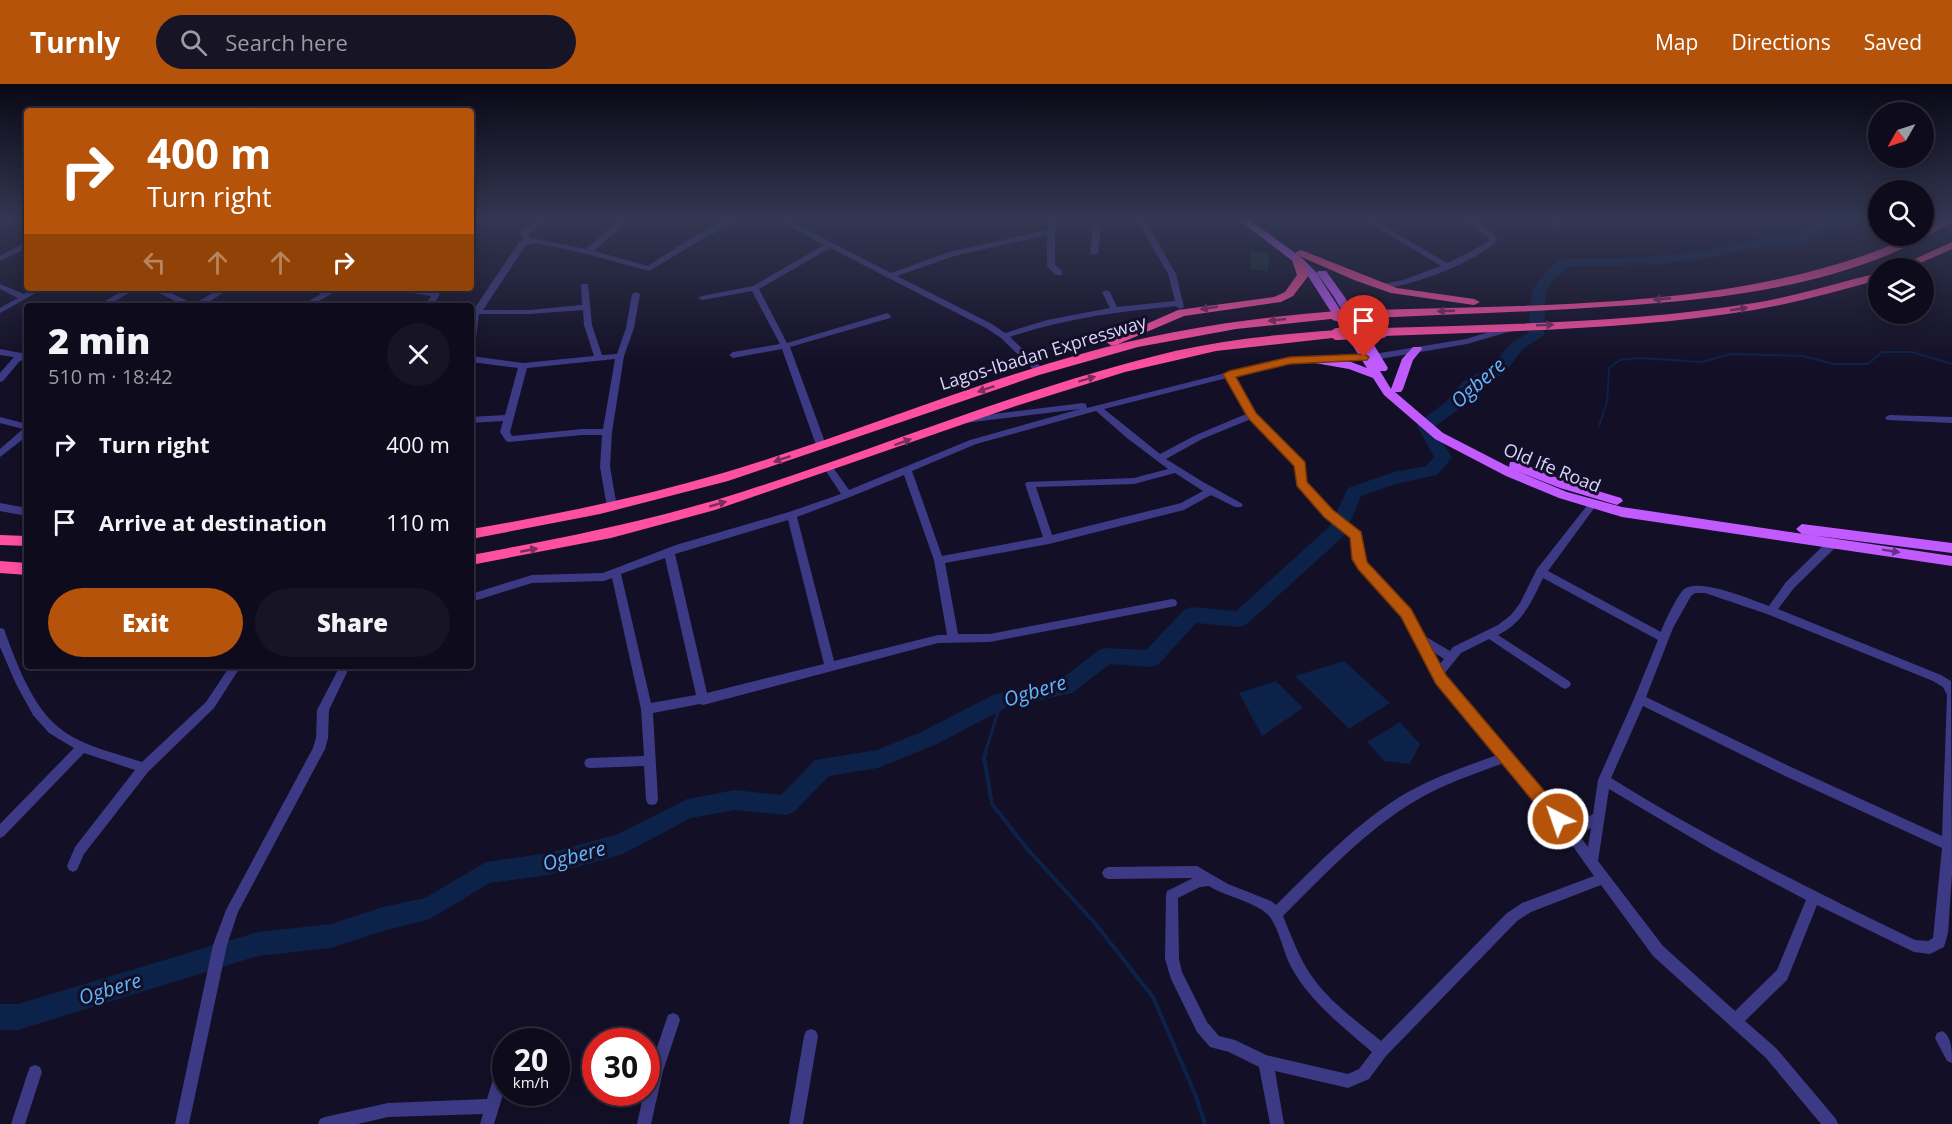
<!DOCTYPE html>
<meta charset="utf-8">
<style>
body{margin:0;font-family:"Open Sans",sans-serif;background:#171425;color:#f1f3f6;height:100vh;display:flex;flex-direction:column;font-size:22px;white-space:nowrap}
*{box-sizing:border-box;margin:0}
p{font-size:20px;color:#9b9ba3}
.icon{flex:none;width:33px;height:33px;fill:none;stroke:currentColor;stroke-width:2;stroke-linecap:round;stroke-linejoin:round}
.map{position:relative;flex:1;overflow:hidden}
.details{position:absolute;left:24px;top:219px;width:450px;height:366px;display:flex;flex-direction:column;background:#0e0b1c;border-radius:6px;box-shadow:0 3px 15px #0003,0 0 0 2px #2e2b3b}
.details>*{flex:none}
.guide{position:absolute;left:24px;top:24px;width:450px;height:183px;border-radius:6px;box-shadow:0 3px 15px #0003,0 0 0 2px #2e2b3b;background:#b45309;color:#fff;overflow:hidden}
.needle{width:39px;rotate:231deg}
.controls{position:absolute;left:1868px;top:18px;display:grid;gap:12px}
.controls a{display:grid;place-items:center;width:66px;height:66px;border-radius:50%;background:#0e0b1c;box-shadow:0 3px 15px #0003,0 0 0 2px #2e2b3b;font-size:30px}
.speed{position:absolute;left:492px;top:944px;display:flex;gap:12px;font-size:30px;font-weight:700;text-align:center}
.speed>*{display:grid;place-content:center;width:78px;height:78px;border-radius:50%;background:#0e0b1c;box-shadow:0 3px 15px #0003,0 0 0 2px #2e2b3b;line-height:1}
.speed small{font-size:15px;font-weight:400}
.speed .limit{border:9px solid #d22;background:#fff;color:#111}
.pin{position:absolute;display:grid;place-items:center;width:51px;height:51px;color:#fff;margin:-62px -26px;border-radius:50% 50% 50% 0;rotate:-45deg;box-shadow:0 0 6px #0007}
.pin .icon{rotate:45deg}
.me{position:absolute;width:66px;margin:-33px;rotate:319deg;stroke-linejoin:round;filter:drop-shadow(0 0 4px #0008)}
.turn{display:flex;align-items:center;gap:21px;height:126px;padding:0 24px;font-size:27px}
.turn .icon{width:78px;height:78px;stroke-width:2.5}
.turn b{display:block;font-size:42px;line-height:51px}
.lanes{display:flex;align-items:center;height:57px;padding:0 24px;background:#0003;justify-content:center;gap:30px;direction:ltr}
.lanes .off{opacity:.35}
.round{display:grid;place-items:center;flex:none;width:63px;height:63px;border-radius:32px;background:#171425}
.summary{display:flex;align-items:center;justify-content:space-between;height:102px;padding:0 24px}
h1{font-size:36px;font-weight:800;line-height:45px}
.cta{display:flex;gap:12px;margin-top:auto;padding:12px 24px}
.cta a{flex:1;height:69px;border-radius:36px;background:#b45309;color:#fff;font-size:24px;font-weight:800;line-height:69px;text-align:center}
.cta a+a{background:#171425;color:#f1f3f6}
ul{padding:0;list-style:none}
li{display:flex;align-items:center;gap:18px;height:78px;padding:0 24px}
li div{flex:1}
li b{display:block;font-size:22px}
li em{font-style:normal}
header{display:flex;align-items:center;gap:36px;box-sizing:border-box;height:84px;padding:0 30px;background:#b45309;color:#fff}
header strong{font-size:28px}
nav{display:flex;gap:33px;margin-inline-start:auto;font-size:21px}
.search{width:420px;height:54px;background:#171425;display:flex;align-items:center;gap:15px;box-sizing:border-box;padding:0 21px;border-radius:33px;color:#9b9ba3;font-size:22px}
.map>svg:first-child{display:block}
</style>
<header>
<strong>Turnly</strong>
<div class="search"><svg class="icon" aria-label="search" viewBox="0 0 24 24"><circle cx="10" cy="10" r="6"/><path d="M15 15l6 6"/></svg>Search here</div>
<nav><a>Map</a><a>Directions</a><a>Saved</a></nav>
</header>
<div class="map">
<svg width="1952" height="1040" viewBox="0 0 1952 1040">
<rect width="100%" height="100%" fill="#130f26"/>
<!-- green -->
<path fill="#12302f" d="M1251,167L1269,169L1268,187L1250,185Z"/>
<!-- water -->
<path fill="#0c2248" d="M1344,577L1390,619L1349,645L1295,592Z
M1276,597L1303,624L1262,652L1239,609Z
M1400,638L1420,660L1410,680L1384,677L1367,658Z"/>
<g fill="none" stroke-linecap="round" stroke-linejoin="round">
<!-- stream-far2 -->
<path stroke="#0c2248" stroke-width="2" d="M1599,342L1607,318L1609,284L1620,276L1640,274L1702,278L1730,270L1803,272L1834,280H1868L1882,268H1912L1952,280"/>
<!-- stream-far1 -->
<path stroke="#0c2248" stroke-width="3" d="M985,669L1002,616"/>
<!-- stream -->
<path stroke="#0c2248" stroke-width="4" d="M986,668L984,673L992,720L1029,767L1094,838L1153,913L1195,1010L1205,1040
M0,944L18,933"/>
<!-- river -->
<path fill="#0c2248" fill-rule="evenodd" d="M1838,134H1862L1860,137L1818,148L1805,160L1800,161L1762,163L1708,174L1652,181L1570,182L1556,193L1546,207L1544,251L1523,265L1504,290L1474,306L1459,325L1434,343L1452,374L1437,391L1396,400L1361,412L1345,451L1247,540L1240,543L1196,539L1158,581L1151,583L1110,580L1072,609L1006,624L937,660L878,684L829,692L794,728L786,731L735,726L691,734L623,770L549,791L490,799L430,835L383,847L331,864L258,872L18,946H0V920H18L258,848L331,840L383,823L425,814L486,778L549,769L618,750L687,715L735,706L781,711L815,676L877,666L921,648L995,610L1060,596L1099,566L1106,564L1146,566L1184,526L1191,523L1236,527L1330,442L1348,404L1394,388L1426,382L1434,373L1417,342L1419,338L1447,317L1462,298L1492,282L1511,259L1528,249L1532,207L1546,187L1562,175L1652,173L1708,166L1762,155L1796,153L1808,142Z"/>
<!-- minor -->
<path fill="#3d3a85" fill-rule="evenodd" d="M479,134H488L471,147V141Z
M541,134H550L528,150L531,155H536L586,165L622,134H631L594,167L648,182C672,167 716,134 744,134L699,157L649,187L587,170L536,159L526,161L483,226H530L582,221L581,202L582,200H588L592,241L602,271L617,270L626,244L632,210L636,208L640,210L634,244L624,272L612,348L610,383L617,423L612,427L607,423L600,383L602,351H582L509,358L506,357L500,348L503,337L471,339V333L505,331L518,284L471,278V272L523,279L594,272L584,241L583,226L530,230H479L475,260L471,263L472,228L520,157H524L520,149L521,147ZM615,275L603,345H582L512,352L510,348L527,284Z
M774,134H784L891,189L949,168L1048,146L1052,134H1060L1055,148V181L1062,187V191H1056L1047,182V151L954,172L897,192L992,240L1005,249L1047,236L1110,224L1102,208L1106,206L1110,208L1117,223L1175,217L1168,190L1136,134H1144L1176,190L1184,223L1180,225L1176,222C1119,228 1064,234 1010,253L1043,285V289H1037L1001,254L986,244L830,164L759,205L787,259L884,230L887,229L891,232L890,234L790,263L826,361L821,364L816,361L782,265L733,274L729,271L733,268L780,260L752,207L702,216L698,214L702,212L753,202L824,161Z
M1091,134H1099L1101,144L1098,169L1094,171L1090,169L1093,144Z
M1361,134H1371L1447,179L1470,168L1490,156L1484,150L1459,134C1475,134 1488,144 1498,156C1475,179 1414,201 1382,205H1379V201L1403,196L1441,182Z
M1547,134H1555L1561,142L1554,144Z
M24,159H27V164L0,177V172Z
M0,200L24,210L35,204H45L0,229V224L18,214L0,205Z
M127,204H137L107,222H97Z
M149,204H160L194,220L221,204H231L202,222H185Z
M310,204H321L327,207L332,204H342L310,222H300L321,210Z
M389,204C405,204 427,202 440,210L433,222H425L431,212L393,206Z
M1512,241L1515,242V246L1467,260L1374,276L1370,273L1374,270L1466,255Z
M0,265L21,269L27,266V273L19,278L3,297L0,298V289L14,273L0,271Z
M1363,270L1367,273L1366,275L1290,280L1234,292L1248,320L1303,379L1306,398L1332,426L1360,449L1366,479L1410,526L1423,551L1450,567L1453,563L1498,541L1511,531L1520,519L1537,485L1589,419L1592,418L1597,421L1595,423L1548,487L1661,548C1664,538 1677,513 1683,506C1697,492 1752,516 1769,522L1786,498L1830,455L1834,454L1839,458L1838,461L1794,504L1778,525L1941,591L1951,597L1952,790L1948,849L1944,863L1930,870L1914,868L1817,821L1787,896L1745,937L1776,964L1836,1035L1838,1040H1821L1766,974L1653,872L1601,801L1531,828L1517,837L1386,972L1369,995L1348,1004L1275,987L1284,1040H1270L1259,983L1229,968L1210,963L1197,948L1171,895L1165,875L1166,811L1167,807L1193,794L1108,795L1104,793L1102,789L1104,785L1108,783L1197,782L1228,800L1271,817L1276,821C1317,781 1358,737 1408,708C1437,692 1467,682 1497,671L1437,598L1402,532L1358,484L1354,475L1351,454L1326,432L1298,401L1295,382L1251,335L1202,355L1166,375L1203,398L1241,419L1243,421L1241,423H1235L1211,411L1184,426L1049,460L945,479L958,550H990L1172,515L1176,516L1177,519L1176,522L990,558L938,559L703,621L700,620L653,629L658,716L656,720L652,721L648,720L646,716L644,682L590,684L586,683L584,679L586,675L590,674L644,672L641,625L612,494L604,497L532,499L471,518V510L532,491L603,489L676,461L789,428L841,410L824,384L826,382H832L849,406L970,356L1080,325L965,339L960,336L962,334L1083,319L1086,320L1087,324L1269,278L1290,274ZM1227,294L1240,321L1246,330L1196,351L1160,370L1104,325ZM1096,327L1127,354L1168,385L1134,394L1027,398L1025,400L1043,453L942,472L912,387L976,360ZM1175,389L1203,407L1181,419L1052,451L1036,403L1134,400ZM904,391L934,476L947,551H938L834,577L797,433L850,413ZM788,436L824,580L707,609L675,470ZM665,474L696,611L651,619L621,490ZM1543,494L1658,556L1634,615L1598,696L1593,730L1572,743L1444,590L1461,569L1489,555L1561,603L1565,605L1569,603L1571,600L1569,597L1498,551C1523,539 1532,517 1543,494ZM1695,509H1705L1767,530L1933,597L1943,603L1947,611L1942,752L1793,684L1646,613L1673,544L1691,512ZM1432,567L1444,575L1439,581ZM1643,622L1785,692L1942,764L1933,854L1928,857L1915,856C1811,806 1709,755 1611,694ZM1504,679L1567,754L1594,792L1522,819L1507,829L1381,957C1358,938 1331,919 1313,894C1299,875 1292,853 1283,832C1324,791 1365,747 1415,717C1443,700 1474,690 1504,679ZM1609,705L1714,767L1806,816L1777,886L1735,927L1663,862L1598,777ZM1591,744L1588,763L1579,751ZM1209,802C1226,813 1258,818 1270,833C1279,845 1283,867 1290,881C1309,917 1342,942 1372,968L1359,985L1348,990L1266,971L1235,956L1219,952L1207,938L1182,888L1179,875L1178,814L1200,803Z
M1890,331L1952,333V339L1887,336L1885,334L1887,332Z
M0,333L27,340V352L0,373V365L23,345L0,339Z
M0,419L27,424V432L0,427Z
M0,544L4,545L5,548C16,578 32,621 57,642C80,662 113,668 142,678L206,618L230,582H241L214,624L148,688L84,770L77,786L73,788L69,786L67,782L75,763L135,686L84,669L4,752L0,754V740L74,664L49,649L33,631L16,600L0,563Z
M340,582H350L329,626L328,654L325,665L238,828L227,861L189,1040H175L213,861L226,826L313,664L316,654L317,626Z
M673,929L678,931L680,936L663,987L651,1040H637L644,1008H646L649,987L668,931Z
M811,945L816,947L818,952L803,1040H789L804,952L806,947Z
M1942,947C1952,952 1952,967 1952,979L1947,977L1935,954L1937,949Z
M506,968V1001L494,1040H480L483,1030L388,1033L358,1040H318L320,1035L325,1033L388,1019L487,1015L499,975L501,970Z
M35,981L40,983L42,988L25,1040H11L28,988L30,983Z"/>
<!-- major -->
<path fill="#c25bff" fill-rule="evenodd" d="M1236,134H1247L1302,174L1316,188L1359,255L1334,213L1317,189L1318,187H1326L1344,212L1388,284L1386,287H1380L1391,305L1402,275L1413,263H1421L1422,265L1413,276L1403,305L1401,308H1395L1443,349L1509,383L1510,378H1518L1568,398L1621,414L1623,417L1617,421L1560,404L1514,386L1567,408L1622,423L1952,472V482L1622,433L1559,414L1506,392L1435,355L1384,311L1373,294L1349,285L1309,278L1307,276L1313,273L1351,278L1367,284L1308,192L1294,178Z
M1802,440L1952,459V469L1802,450L1796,445Z"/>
<!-- highway -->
<path fill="#ff4fa3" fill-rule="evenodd" d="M1944,134H1952V138C1931,150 1910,162 1888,171C1802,206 1708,216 1617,222C1535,228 1454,230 1372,234L1366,230L1372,226C1550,220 1748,226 1913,152H1923V146Z
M1952,158V165L1909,184H1895Z
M1301,166L1397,204L1474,215L1480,218L1474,221L1391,209L1354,196L1297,171L1295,169Z
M1298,173L1304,176L1309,191L1293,212L1281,218L1184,232L1116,261L1112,262L1106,258L1178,226L1274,213L1285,208L1297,191L1292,176Z
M1878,189V196C1837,207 1796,219 1754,226C1631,246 1506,247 1382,252L1376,248L1382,244C1506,240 1631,239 1754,219C1796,212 1837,199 1878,189Z
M1336,227L1342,231L1340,234L1236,245L1138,263L1039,291L728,397L600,430L471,455V445C556,431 641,413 723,389C844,353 960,304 1081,270C1165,246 1250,234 1336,227Z
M1337,246L1343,250L1341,253L1216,267L1125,288L1019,321L715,426L611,454L471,481V471C563,454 655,436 745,407C888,361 1028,302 1175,267C1228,255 1283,250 1337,246Z
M0,451L27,452V462L0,461Z
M0,477L27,479V491L0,489Z"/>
<!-- highway-bridge -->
<path stroke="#ff4fa3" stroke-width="12" d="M1336,231L1372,230
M1337,250L1382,248"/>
</g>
<!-- one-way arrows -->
<defs><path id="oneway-solid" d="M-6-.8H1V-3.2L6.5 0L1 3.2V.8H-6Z" transform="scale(1.5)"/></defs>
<g fill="#7d2c5e">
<use href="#oneway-solid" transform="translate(1662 215) rotate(175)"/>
<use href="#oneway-solid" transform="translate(1209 224) rotate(171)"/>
<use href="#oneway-solid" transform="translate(1739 225) rotate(-9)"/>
<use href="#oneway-solid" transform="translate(1446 227) rotate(178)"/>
<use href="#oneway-solid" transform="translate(1277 236) rotate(174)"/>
<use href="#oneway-solid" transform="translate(1545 241) rotate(-2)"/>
<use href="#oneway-solid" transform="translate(1087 295) rotate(-17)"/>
<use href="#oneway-solid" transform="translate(986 305) rotate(161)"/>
<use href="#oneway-solid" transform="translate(903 358) rotate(-20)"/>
<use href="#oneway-solid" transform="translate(782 375) rotate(161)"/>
<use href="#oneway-solid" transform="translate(718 420) rotate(-16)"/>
<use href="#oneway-solid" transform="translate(529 466) rotate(-11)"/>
</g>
<use fill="#623188" href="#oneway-solid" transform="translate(1891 467) rotate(9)"/>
<!-- sky -->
<linearGradient id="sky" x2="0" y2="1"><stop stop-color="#0a0815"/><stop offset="0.48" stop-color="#333752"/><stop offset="1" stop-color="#333752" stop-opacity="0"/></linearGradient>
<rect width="1952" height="280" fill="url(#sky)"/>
<!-- route -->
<path fill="#b45309" stroke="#753606" stroke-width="1.5" d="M1364,270L1369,273L1367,276L1290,280L1236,293L1256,329L1305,378L1307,398L1333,426L1361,448L1367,478L1411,525L1446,591L1564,730L1566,735L1564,740L1558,742L1552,740L1436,600L1401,533L1358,485L1352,475L1350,454L1324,433L1297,402L1294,382L1248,334L1223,290L1229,287L1290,273Z"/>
<g text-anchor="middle" stroke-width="6" stroke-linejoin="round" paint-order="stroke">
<!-- street labels -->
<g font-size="18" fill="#d9d4ff" stroke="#130f26">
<text transform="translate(1043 269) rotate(-17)" y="6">Lagos-Ibadan Expressway</text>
<text transform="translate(1552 384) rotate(22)" y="6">Old Ife Road</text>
</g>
<!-- water labels -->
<g font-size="20" font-style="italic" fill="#62b6ff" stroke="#130f26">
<text transform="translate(1478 299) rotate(-41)" y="7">Ogbere</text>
<text transform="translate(1035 607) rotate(-17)" y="7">Ogbere</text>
<text transform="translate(574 772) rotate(-15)" y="7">Ogbere</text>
<text transform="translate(110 905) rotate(-17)" y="7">Ogbere</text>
</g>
</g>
</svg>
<div class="controls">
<a><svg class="needle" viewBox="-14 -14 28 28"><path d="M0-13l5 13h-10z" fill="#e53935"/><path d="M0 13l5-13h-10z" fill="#9b9ba3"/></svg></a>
<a><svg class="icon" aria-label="search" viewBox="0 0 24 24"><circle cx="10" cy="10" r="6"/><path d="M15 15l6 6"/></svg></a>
<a><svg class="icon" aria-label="layers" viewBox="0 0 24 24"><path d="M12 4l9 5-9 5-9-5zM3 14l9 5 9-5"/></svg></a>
</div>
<div class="speed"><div>20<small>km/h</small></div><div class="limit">30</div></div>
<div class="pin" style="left:1364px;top:273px;background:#d93025"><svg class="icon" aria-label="arrive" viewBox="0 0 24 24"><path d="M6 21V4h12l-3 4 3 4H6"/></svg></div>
<svg class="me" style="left:1558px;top:735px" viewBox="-20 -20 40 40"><circle r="17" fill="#b45309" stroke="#fff" stroke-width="3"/><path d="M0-11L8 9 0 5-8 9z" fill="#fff"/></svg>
<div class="guide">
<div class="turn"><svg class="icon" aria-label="right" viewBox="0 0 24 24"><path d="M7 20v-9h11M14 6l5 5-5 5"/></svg><div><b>400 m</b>Turn right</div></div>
<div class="lanes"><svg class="icon off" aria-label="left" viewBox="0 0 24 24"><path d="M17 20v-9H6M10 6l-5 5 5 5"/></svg><svg class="icon off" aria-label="ahead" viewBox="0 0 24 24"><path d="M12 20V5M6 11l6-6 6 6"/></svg><svg class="icon off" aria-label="ahead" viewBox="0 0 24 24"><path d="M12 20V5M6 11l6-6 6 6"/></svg><svg class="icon" aria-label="right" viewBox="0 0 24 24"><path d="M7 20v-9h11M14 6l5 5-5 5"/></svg></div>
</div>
<section class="details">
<div class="summary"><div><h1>2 min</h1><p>510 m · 18:42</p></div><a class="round"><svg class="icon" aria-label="close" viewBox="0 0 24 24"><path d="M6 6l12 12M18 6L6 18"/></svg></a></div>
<ul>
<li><svg class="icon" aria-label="right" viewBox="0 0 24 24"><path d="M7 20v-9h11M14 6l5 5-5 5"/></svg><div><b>Turn right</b></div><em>400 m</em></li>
<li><svg class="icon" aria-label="arrive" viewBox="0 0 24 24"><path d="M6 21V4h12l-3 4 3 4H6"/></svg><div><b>Arrive at destination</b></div><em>110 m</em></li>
</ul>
<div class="cta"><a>Exit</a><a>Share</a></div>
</section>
</div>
